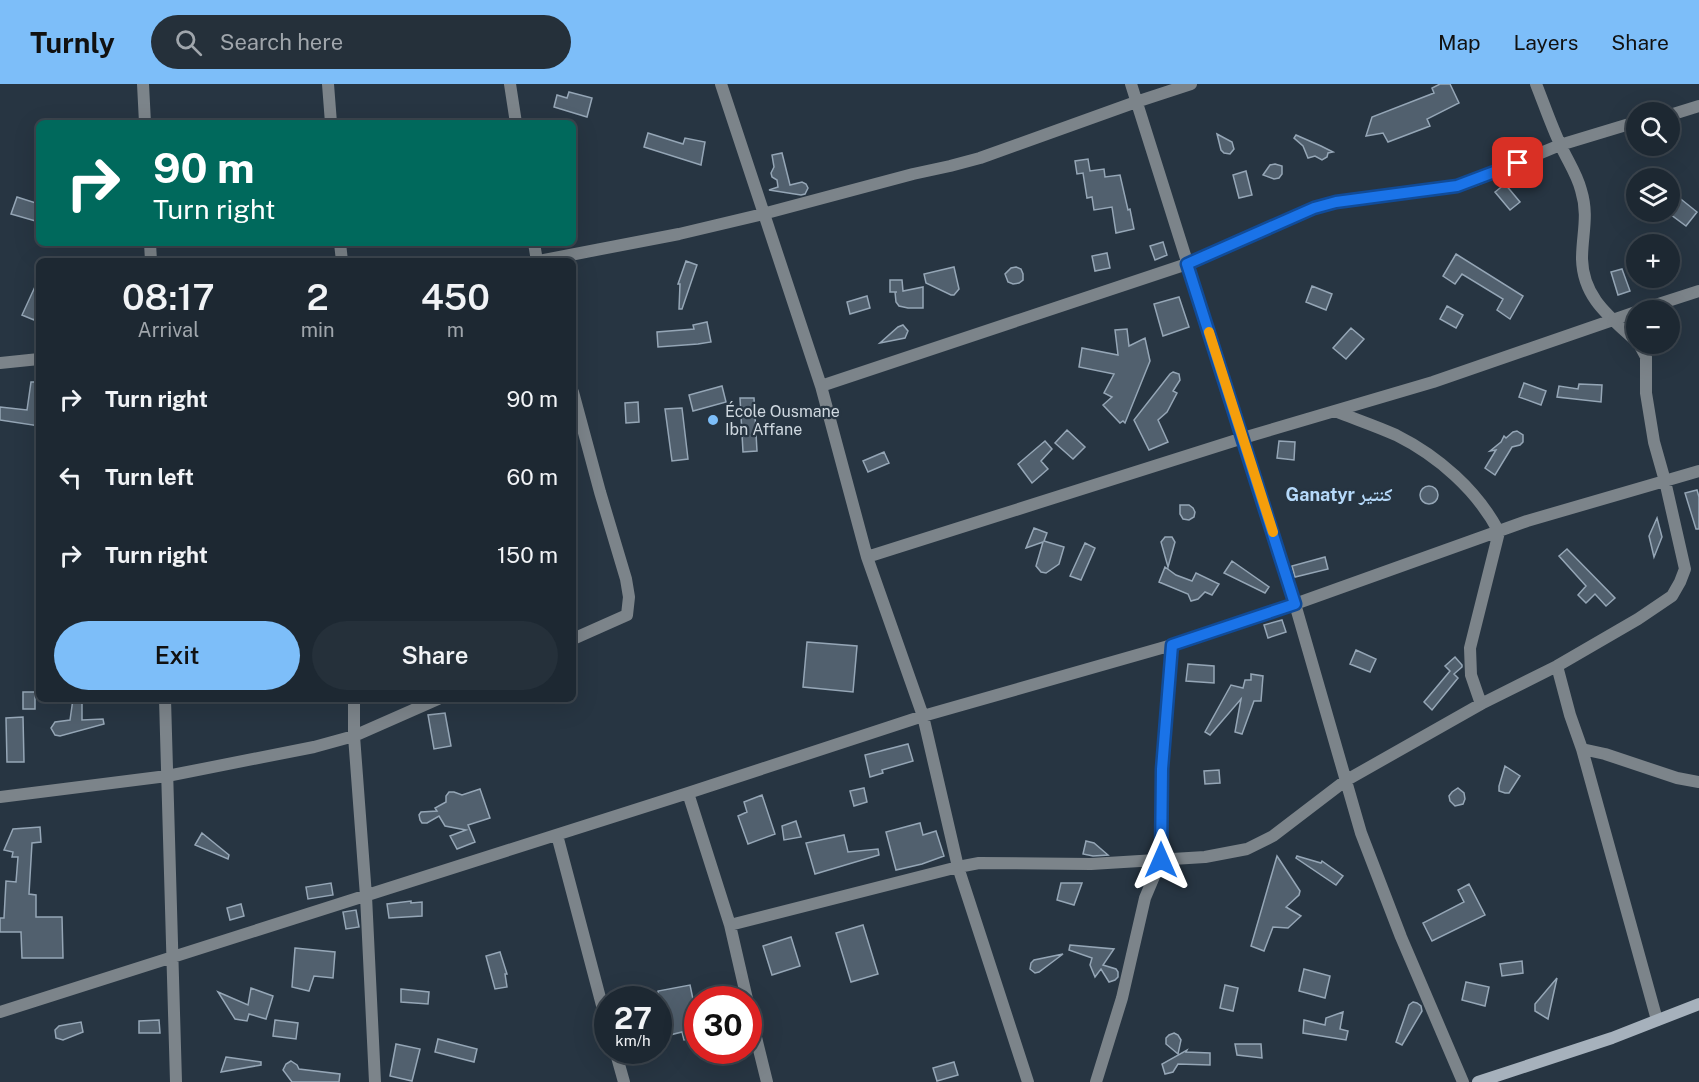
<!DOCTYPE html>
<meta charset="utf-8">
<style>
body{margin:0;font-family:"Public Sans","Noto Naskh Arabic",sans-serif;background:#25303a;color:#f1f3f6;height:100vh;display:flex;flex-direction:column;font-size:22px;white-space:nowrap}
*{box-sizing:border-box;margin:0}
p{font-size:20px;color:#a0a6ac}
.icon{flex:none;width:33px;height:33px;fill:none;stroke:currentColor;stroke-width:2;stroke-linecap:round;stroke-linejoin:round}
.map{position:relative;flex:1;overflow:hidden}
.details{position:absolute;left:36px;top:174px;width:540px;height:444px;display:flex;flex-direction:column;background:#1d2832;border-radius:9px;box-shadow:0 6px 24px #0002,0 0 0 2px #3b444d}
.details>*{flex:none}
.guide{position:absolute;left:36px;top:36px;width:540px;height:126px;border-radius:9px;box-shadow:0 6px 24px #0002,0 0 0 2px #3b444d;background:#00695c;color:#fff;overflow:hidden}
.controls{position:absolute;left:1626px;top:18px;display:grid;gap:12px}
.controls a{display:grid;place-items:center;width:54px;height:54px;border-radius:50%;background:#1d2832;box-shadow:0 6px 24px #0002,0 0 0 2px #3b444d;font-size:30px}
.speed{position:absolute;left:594px;top:902px;display:flex;gap:12px;font-size:30px;font-weight:700;text-align:center}
.speed>*{display:grid;place-content:center;width:78px;height:78px;border-radius:50%;background:#1d2832;box-shadow:0 6px 24px #0002,0 0 0 2px #3b444d;line-height:1}
.speed small{font-size:15px;font-weight:400}
.speed .limit{border:9px solid #d22;background:#fff;color:#111}
.pin{position:absolute;display:grid;place-items:center;width:51px;height:51px;color:#fff;margin:-26px;border-radius:12px;box-shadow:0 3px 9px #0006}
.me{position:absolute;width:66px;margin:-33px;rotate:0deg;stroke-linejoin:round;filter:drop-shadow(0 0 4px #0008)}
.turn{display:flex;align-items:center;gap:21px;height:126px;padding:0 18px;font-size:27px}
.turn .icon{width:78px;height:78px;stroke-width:2.5}
.turn b{display:block;font-size:42px;line-height:51px}
.eta{display:flex;justify-content:space-evenly;align-items:center;height:102px;text-align:center}
.eta b{font-size:36px;font-weight:600;line-height:42px}
.action{display:flex;gap:12px;margin-top:auto;padding:12px 18px}
.action a{flex:1;height:69px;border-radius:36px;background:#7dbef9;color:#111;font-size:24px;font-weight:600;line-height:69px;text-align:center}
.action a+a{background:#25303a;color:#f1f3f6}
ul{padding:0;list-style:none}
li{display:flex;align-items:center;gap:18px;height:78px;padding:0 18px}
li div{flex:1}
li b{display:block;font-size:22px}
li em{font-style:normal}
header{display:flex;align-items:center;gap:36px;box-sizing:border-box;height:84px;padding:0 30px;background:#7dbef9;color:#111}
header strong{font-size:28px}
nav{display:flex;gap:33px;margin-inline-start:auto;font-size:21px}
.search{width:420px;height:54px;background:#25303a;display:flex;align-items:center;gap:15px;box-sizing:border-box;padding:0 21px;border-radius:33px;color:#a0a6ac;font-size:22px}
.map>svg:first-child{display:block}
</style>
<header>
<strong>Turnly</strong>
<div class="search"><svg class="icon" aria-label="search" viewBox="0 0 24 24"><circle cx="10" cy="10" r="6"/><path d="M15 15l6 6"/></svg>Search here</div>
<nav><a>Map</a><a>Layers</a><a>Share</a></nav>
</header>
<div class="map">
<svg width="1699" height="998" viewBox="0 0 1699 998">
<rect width="100%" height="100%" fill="#273542"/>
<!-- building -->
<path fill="#51606e" stroke="#95a6b6" stroke-width="1.5" d="M1440,0H1450L1459,19L1427,35L1430,42L1388,58L1383,49L1366,52L1372,33L1434,9L1432,4Z
M569,8L592,14L587,33L554,23L557,11L567,14Z
M648,49L683,60L685,54L705,58L701,81L644,63Z
M1217,50L1232,58L1234,65L1230,70L1224,69L1221,66Z
M1296,51L1321,62L1333,68L1328,69L1327,73L1322,76L1315,72L1308,74L1303,62L1294,54Z
M782,69L790,101L802,98L806,100L808,104L805,110L801,111L769,106L778,103L777,96L772,93L771,89L774,83L772,71Z
M1088,75L1090,87L1104,85L1105,93L1120,91L1128,126L1130,125L1134,145L1116,149L1112,123L1094,126L1092,113L1087,114L1083,89L1077,90L1075,77Z
M1275,80L1282,82V90L1279,94L1274,95L1263,91L1270,81Z
M1246,87L1252,111L1239,114L1233,91Z
M1505,100L1520,118L1510,126L1495,108Z
M1677,112L1697,128L1686,142L1670,130V121Z
M17,113L39,120V138L11,130Z
M1163,158L1167,171L1155,176L1150,162Z
M1107,169L1110,184L1095,187L1092,172Z
M1456,170L1523,212L1510,235L1497,226L1503,215L1462,190L1455,200L1443,192Z
M686,177L697,181L682,225H679L680,200H678Z
M954,183L959,205L954,211H951L926,199L924,190Z
M1016,183L1021,185L1023,190V196L1019,199L1013,200L1008,198L1005,190L1011,184Z
M1622,185L1630,207L1618,211L1611,188Z
M39,194V222L34,236L22,231Z
M890,196H902L903,207L923,203V224H908L899,222L896,218L895,208H897H890Z
M1312,202L1332,210L1326,226L1306,218Z
M867,212L870,224L850,230L847,218Z
M1179,213L1189,243L1163,252L1154,220Z
M1447,222L1463,231L1456,244L1440,235Z
M707,238L711,258L698,260L658,263L657,248L694,245L693,241Z
M903,241L908,247L905,254L880,259L898,243Z
M1351,244L1364,255L1346,275L1333,264Z
M1127,245L1129,262L1145,254L1150,277L1125,339L1123,337L1120,339L1103,321L1112,313L1104,309L1114,290L1079,283L1082,264L1118,271L1115,246Z
M1173,288L1179,290L1180,296L1173,307L1177,309L1167,328L1158,336L1168,358L1149,366L1134,336L1170,290Z
M31,298H39V342L0,336V323L27,326Z
M1524,299L1546,307L1541,321L1519,313Z
M1579,300L1602,301L1601,318L1557,313L1559,302L1578,305Z
M722,302L726,318L693,327L689,311Z
M740,314H754L757,367L743,368Z
M638,318L639,338L626,339L625,319Z
M682,324L688,375L672,377L665,325Z
M1067,346L1085,363L1073,375L1055,359Z
M1517,347L1523,351V358L1520,361L1512,363L1495,391L1485,384L1496,366L1490,367L1501,358L1504,352L1506,354L1513,348Z
M1045,357L1052,365L1041,377L1048,385L1032,399L1018,380Z
M1279,357L1295,358L1294,376L1277,374Z
M884,368L889,379L868,388L863,377Z
M1420 411a9 9 0 1 1 18 0a9 9 0 1 1-18 0Z
M1697,406L1699,413V445H1696L1685,409Z
M1180,421H1189L1193,424L1195,428L1194,433L1189,436L1183,435L1180,430Z
M1657,434L1662,453L1654,473L1649,452Z
M1034,444L1047,449L1044,457L1064,463L1059,480L1046,489L1041,488L1036,482L1043,458L1026,464Z
M1165,453H1172L1175,458L1168,483L1161,458Z
M1085,459L1095,464L1081,496L1070,492Z
M1567,465L1615,514L1606,522L1595,510L1586,519L1578,511L1586,502L1559,472Z
M1325,473L1328,485L1295,493L1292,482Z
M1232,477L1269,503L1265,509L1224,489Z
M1165,483L1176,491L1192,497L1196,489L1219,500L1212,511L1205,508L1198,515L1191,517L1188,510L1159,498Z
M1282,536L1286,548L1268,554L1264,541Z
M807,558L857,562L853,608L803,603Z
M1356,566L1376,575L1370,588L1350,580Z
M1455,573L1462,581V583L1454,590L1458,594L1432,626L1424,618L1450,587L1445,582Z
M1188,580L1214,582V599L1186,597Z
M1251,590L1263,592L1261,617H1254L1242,650L1235,648L1241,615L1210,651L1205,648L1231,601L1243,604L1245,596H1251Z
M23,608H35V625H23Z
M73,615H82V636L103,635L104,640L60,652L55,651L51,644L55,638L70,636Z
M445,629L451,662L434,665L428,631Z
M23,633L24,678H7L6,634Z
M908,660L913,677L882,686L883,689L870,693L865,671Z
M1505,682L1520,692L1509,709H1505L1499,707V702Z
M1219,686L1220,699L1205,700L1204,687Z
M864,704L867,718L854,722L850,707Z
M1458,704L1464,709L1465,715L1463,720L1455,722L1450,717L1449,712L1452,708Z
M480,705L490,734L468,741L475,758L457,765L450,752L466,746L445,742L439,732L427,739H422L420,736L419,731L421,728L437,727L435,724L446,718V712L449,708H454L462,711Z
M762,711L775,750L748,760L738,732L747,728L744,718Z
M796,737L801,753L784,756L782,742Z
M920,739L923,751L936,747L944,772L922,780L896,786L886,748Z
M40,743L41,758L32,759L29,810L36,811V833H62L63,874H22L21,848H0V834H4L6,797L16,798L18,773H12L13,768L4,766L13,745Z
M202,749L229,771L228,775L195,761Z
M844,751L848,768L878,765L879,771L815,790L806,759Z
M1086,757L1094,759L1108,771L1093,772L1083,770Z
M1277,772L1300,807L1299,811L1286,823L1301,832L1288,844L1273,843L1264,867L1251,862Z
M1297,772L1321,779L1322,777L1343,792L1336,801L1296,774Z
M331,799L333,811L308,815L306,803Z
M1061,799H1082L1074,821L1057,816Z
M1469,800L1485,831L1432,857L1423,839L1464,818L1458,806Z
M411,817V819L422,818V832L389,834L387,820Z
M241,820L244,832L230,836L227,824Z
M356,826L359,843L346,845L343,828Z
M863,841L878,890L851,898L836,849Z
M791,853L800,882L772,891L763,862Z
M1070,861L1114,865L1103,881L1116,885L1118,888V893L1115,896L1109,898L1101,885L1095,893L1090,881L1092,874L1069,866Z
M295,864L335,868L333,894L314,892L309,907L292,903Z
M500,868L507,890H505L507,903L495,905L486,872Z
M1063,870L1039,888L1035,889L1030,885L1031,879L1034,876Z
M1522,877L1523,889L1502,892L1500,880Z
M1304,885L1330,892L1325,914L1299,907Z
M1557,894L1548,935L1535,927V920Z
M1466,898L1489,903L1485,922L1462,916Z
M690,901L694,920H698V947H695L696,954L684,956L682,948L658,954V907Z
M1225,901L1238,904L1233,927L1220,924Z
M251,904L273,912L266,935L249,930L247,937L235,935L218,908L248,921Z
M401,905L429,908L428,920L401,918Z
M1413,918L1417,919L1421,922L1422,927L1402,961L1396,958L1409,921Z
M1343,928L1340,945L1348,947L1346,956L1303,949L1304,936L1325,941L1326,934Z
M159,936L160,949H139V937Z
M275,936L298,939L296,955L273,952Z
M81,938L83,948L63,956L56,954L55,946L59,942Z
M1174,949L1178,951L1181,956L1178,970L1166,960V954L1169,951Z
M438,955L477,965L474,978L435,968Z
M396,960L420,965L412,997L390,992Z
M1235,960H1261L1262,974L1237,971Z
M1187,966L1186,968L1210,969V981L1178,980L1173,988L1165,990L1162,980Z
M226,973L261,978V981L221,988Z
M291,977L297,981L299,985L340,990L339,998H292L283,986L286,980Z
M954,978L958,991L937,997L933,984Z"/>
<g fill="none" stroke-linecap="round" stroke-linejoin="round">
<!-- minor -->
<path stroke="#7c848a" stroke-width="12" d="M143,0L145,39
M328,0L331,39
M510,0L516,39
M721,0L821,302L867,473L923,632L958,783L1028,998
M1131,0L1295,520L1361,749L1401,853L1463,998
M1536,0C1544,20 1551,41 1560,60C1567,76 1577,90 1581,106C1589,132 1582,150 1582,175C1583,214 1610,233 1636,257
M1670,31L1699,22
M150,159L151,177
M340,159L342,177
M534,159L537,177
M539,177L679,150L763,130L913,90L950,82L980,74L1136,18L1191,0
M1640,226L1699,207
M0,279L39,275
M821,302L1187,180L1314,124L1336,118L1457,102L1476,96L1560,61L1636,38
M573,308L600,408L626,495L629,513L627,531L573,555
M1335,327C1355,335 1376,342 1396,351C1438,372 1477,406 1499,448L1470,564L1471,591L1481,620
M867,473L1243,354L1433,298L1636,228
M1557,582L1570,631L1582,665L1605,670L1677,694L1699,698
M165,615L176,998
M354,615V652L366,812L375,998
M1582,665L1657,936
M688,709L730,841L747,915
M0,713L167,692L314,663L354,652L438,615
M557,751L608,944
M730,841L958,783L979,779L1091,780L1205,773L1247,765L1273,752L1345,697L1481,620L1557,582L1638,535L1672,512L1680,498L1685,485L1665,397L1654,358L1646,309V273L1639,260
M748,921L767,998
M0,928L688,709L923,632L1172,561L1295,520L1527,437L1699,387
M615,966L624,998
M1096,998L1122,914L1145,814L1161,776L1162,685L1172,561"/>
<!-- secondary -->
<path stroke="#a6b1bc" stroke-width="12" d="M1478,998L1612,954L1699,920"/>
</g>
<g fill="none" stroke-linecap="round" stroke-linejoin="round">
<defs>
<path id="route" d="M1161,776L1162,685L1172,561L1295,520L1187,180L1314,124L1336,118L1457,102L1518,79"/>
</defs>
<!-- route casing -->
<use href="#route" stroke="#114b97" stroke-width="15"/>
<!-- route -->
<use href="#route" stroke="#1a73e8" stroke-width="10"/>
<!-- slow -->
<path stroke="#f59e0b" stroke-width="10" d="M1209,248L1273,448"/>
</g>
<!-- markers -->
<circle fill="#7dbef9" stroke="#273542" stroke-width="2" cx="713" cy="336" r="6"/>
<g text-anchor="middle" stroke-width="4.5" stroke-linejoin="round" paint-order="stroke">
<!-- poi labels -->
<g font-size="16" fill="#cfd8e0" stroke="#273542" text-anchor="start">
<text x="725" y="333">École Ousmane<tspan x="725" dy="18">Ibn Affane</tspan></text>
</g>
<!-- neighbourhood labels -->
<g font-size="18" font-weight="bold" fill="#b5d9fa" stroke="#273542">
<text x="1339" y="417">Ganatyr كنتير</text>
</g>
</g>
</svg>
<div class="controls">
<a><svg class="icon" aria-label="search" viewBox="0 0 24 24"><circle cx="10" cy="10" r="6"/><path d="M15 15l6 6"/></svg></a>
<a><svg class="icon" aria-label="layers" viewBox="0 0 24 24"><path d="M12 4l9 5-9 5-9-5zM3 14l9 5 9-5"/></svg></a>
<a>+</a>
<a>−</a>
</div>
<div class="speed"><div>27<small>km/h</small></div><div class="limit">30</div></div>
<div class="pin" style="left:1518px;top:79px;background:#d93025"><svg class="icon" aria-label="arrive" viewBox="0 0 24 24"><path d="M6 21V4h12l-3 4 3 4H6"/></svg></div>
<svg class="me" style="left:1161px;top:776px" viewBox="-20 -20 40 40"><path d="M0-17L14 15 0 8-14 15z" fill="#1a73e8" stroke="#fff" stroke-width="4"/></svg>
<div class="guide">
<div class="turn"><svg class="icon" aria-label="right" viewBox="0 0 24 24"><path d="M7 20v-9h11M14 6l5 5-5 5"/></svg><div><b>90 m</b>Turn right</div></div>
</div>
<section class="details">
<div class="eta">
<div><b>08:17</b><p>Arrival</p></div>
<div><b>2</b><p>min</p></div>
<div><b>450</b><p>m</p></div>
</div>
<ul>
<li><svg class="icon" aria-label="right" viewBox="0 0 24 24"><path d="M7 20v-9h11M14 6l5 5-5 5"/></svg><div><b>Turn right</b></div><em>90 m</em></li>
<li><svg class="icon" aria-label="left" viewBox="0 0 24 24"><path d="M17 20v-9H6M10 6l-5 5 5 5"/></svg><div><b>Turn left</b></div><em>60 m</em></li>
<li><svg class="icon" aria-label="right" viewBox="0 0 24 24"><path d="M7 20v-9h11M14 6l5 5-5 5"/></svg><div><b>Turn right</b></div><em>150 m</em></li>
</ul>
<div class="action"><a>Exit</a><a>Share</a></div>
</section>
</div>
